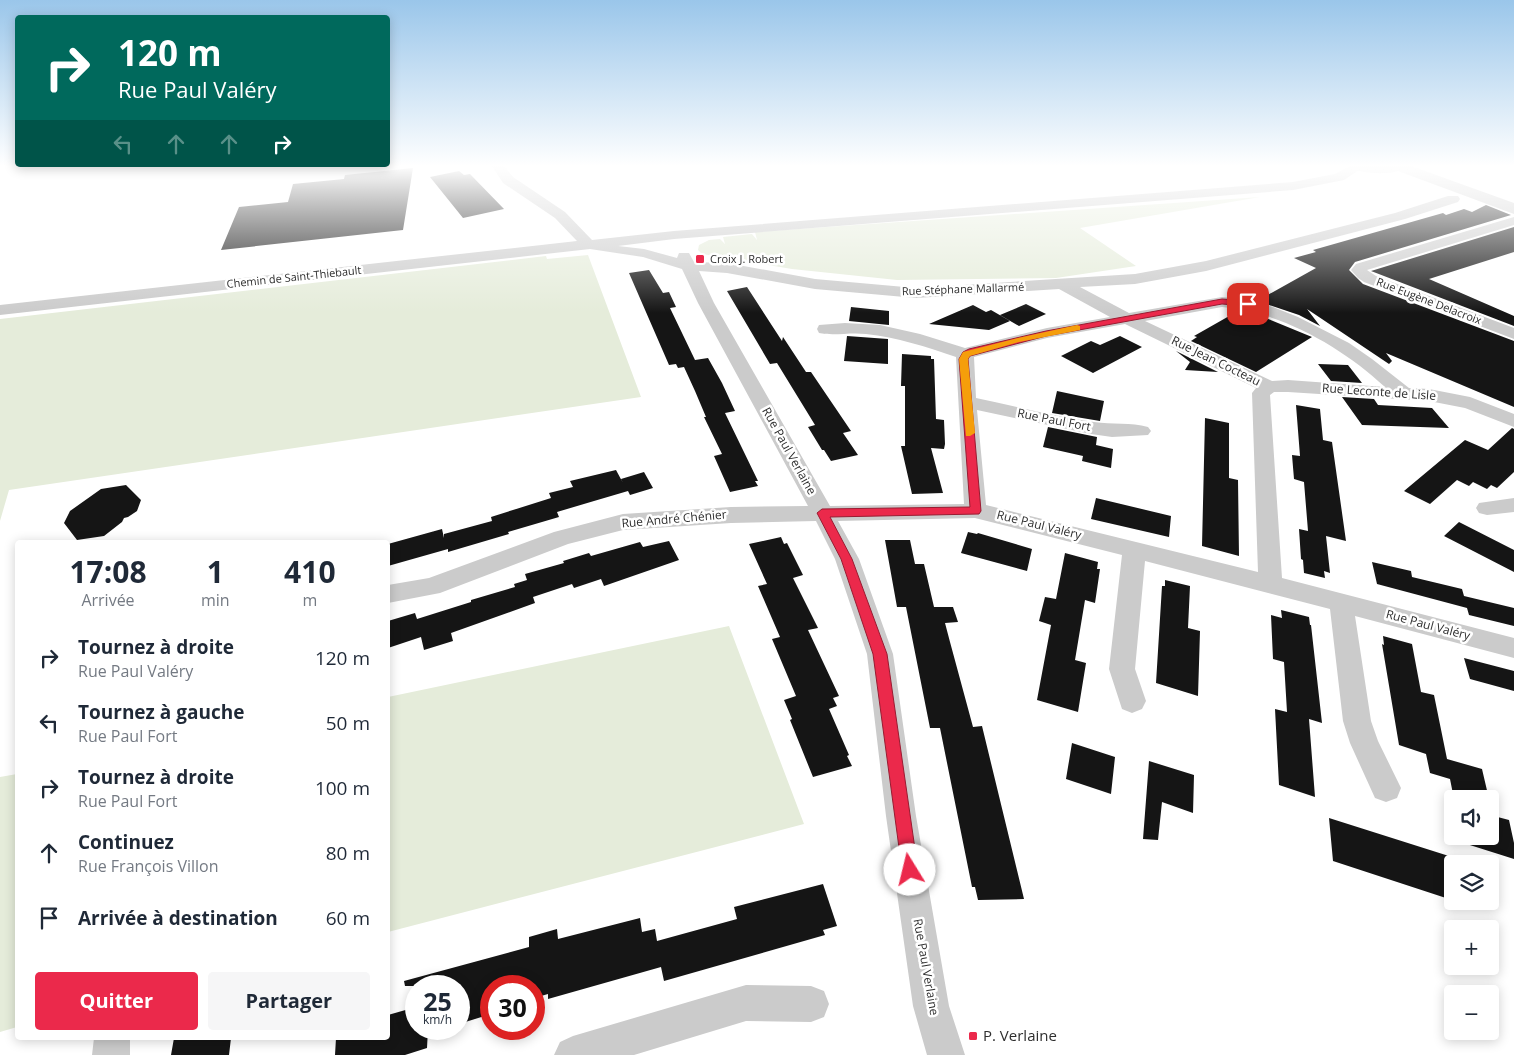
<!DOCTYPE html>
<html lang="fr">
<meta charset="utf-8">
<style>
body{margin:0;font-family:"Open Sans",sans-serif;background:#f6f6f7;color:#1f2937;height:100vh;display:flex;flex-direction:column;font-size:19px;white-space:nowrap}
*{box-sizing:border-box;margin:0}
p{font-size:16px;color:#747a83}
.icon{flex:none;width:28px;height:28px;fill:none;stroke:currentColor;stroke-width:2;stroke-linecap:round;stroke-linejoin:round}
.map{position:relative;flex:1;overflow:hidden}
.side{position:absolute;left:15px;top:540px;width:375px;height:500px;display:flex;flex-direction:column;background:#fff;border-radius:5px;box-shadow:0 2px 12px #0003}
.side>*{flex:none}
.top-card{position:absolute;left:15px;top:15px;width:375px;height:152px;border-radius:5px;box-shadow:0 2px 12px #0003;background:#00695c;color:#fff;overflow:hidden}
.buttons{position:absolute;left:1444px;top:790px;display:grid;gap:10px}
.buttons a{display:grid;place-items:center;width:55px;height:55px;border-radius:5px;background:#fff;box-shadow:0 2px 12px #0003;font-size:25px}
.speed{position:absolute;left:405px;top:975px;display:flex;gap:10px;font-size:25px;font-weight:700;text-align:center}
.speed>*{display:grid;place-content:center;width:65px;height:65px;border-radius:50%;background:#fff;box-shadow:0 2px 12px #0003;line-height:1}
.speed small{font-size:12px;font-weight:400}
.speed .limit{border:8px solid #d22;background:#fff;color:#111}
.pin{position:absolute;display:grid;place-items:center;width:42px;height:42px;color:#fff;margin:-21px;border-radius:10px;box-shadow:0 2px 8px #0006}
.me{position:absolute;width:55px;margin:-28px;rotate:351deg;stroke-linejoin:round;filter:drop-shadow(0 0 4px #0008)}
.turn{display:flex;align-items:center;gap:18px;height:105px;padding:0 20px;font-size:22px}
.turn .icon{width:65px;height:65px;stroke-width:2.5}
.turn b{display:block;font-size:35px;line-height:42px}
.lanes{display:flex;align-items:center;height:48px;padding:0 20px;background:#0003;justify-content:center;gap:25px;direction:ltr}
.lanes .off{opacity:.35}
.eta{display:flex;justify-content:space-evenly;align-items:center;height:85px;text-align:center}
.eta b{font-size:30px;font-weight:700;line-height:35px}
.primary-button{display:flex;gap:10px;margin-top:auto;padding:10px 20px}
.primary-button a{flex:1;height:58px;border-radius:5px;background:#eb294b;color:#fff;font-size:20px;font-weight:700;line-height:58px;text-align:center}
.primary-button a+a{background:#f6f6f7;color:#1f2937}
ul{padding:0;list-style:none}
li{display:flex;align-items:center;gap:15px;height:65px;padding:0 20px}
li div{flex:1}
li b{display:block;font-size:19px}
li em{font-style:normal}
.map>svg:first-child{display:block}
</style>
<div class="map">
<svg width="1514" height="1055" viewBox="0 0 1514 1055">
<rect width="100%" height="100%" fill="#fff"/>
<!-- green -->
<path fill="#e5ecda" d="M1260,197L1080,228L1136,266L1056,278L897,280L792,269L702,254L698,250L699,245L709,240L720,239L725,244L723,237L752,234L757,240L755,232Z
M588,255L641,397L9,490L0,521V319L546,256L547,259Z
M729,626L804,824L388,932V697Z
M17,774V1027L0,1032V777Z"/>
<!-- building -->
<path fill="#151515" d="M413,168L403,230L221,250L239,207L288,202L293,184L344,179L345,175Z
M459,171L464,175L470,174L504,209L463,218L430,177Z
M1486,205L1511,215L1355,262L1349,270L1363,284L1514,341V407L1386,353L1392,361L1389,364L1307,309L1320,326L1299,315L1257,301L1316,268L1294,258L1316,252L1313,250L1443,213L1446,215L1464,209L1472,212Z
M1514,227V252L1429,279L1514,316V326L1371,271Z
M649,270L663,293L669,292L676,307L670,308L695,360L708,358L722,383L735,411L725,413L758,481H755L758,486L730,492L714,456L722,454L704,417H706L695,391L684,367L678,368L676,364L669,365L629,273Z
M747,287L782,341L783,337L806,372H811L851,431L843,433L858,455L831,461L824,450H822L808,427L815,425L777,363L770,364L727,291Z
M1026,304L1046,314L1019,326L1000,315Z
M973,305L986,312L991,310L1010,321L989,330L929,324Z
M851,307L889,311V325L849,321Z
M1238,311L1266,318L1312,337L1256,372L1191,341L1197,337L1194,336Z
M847,336L888,339V364L844,361Z
M1120,336L1142,347L1093,373L1061,356L1091,341L1100,345Z
M1176,351L1218,372L1185,370L1190,362Z
M902,354L931,356V359H934L936,419L944,420L945,444L944,449L931,448L943,493L912,494L901,446H905V386H901Z
M1318,364L1348,365L1362,383L1331,381Z
M1057,391L1104,401L1100,421L1052,413Z
M1342,397L1374,399L1378,405L1432,408L1449,428L1362,425Z
M1296,405L1320,409L1323,440L1332,442L1346,541L1326,536L1330,573L1324,571L1325,578L1304,573L1303,560L1301,559L1299,529L1308,531L1304,482L1294,479L1292,455L1300,456Z
M1205,418L1229,423V478L1238,480L1239,556L1202,546Z
M1048,427L1097,437L1096,445L1113,449L1111,468L1082,461L1083,456L1043,447Z
M1512,428L1514,429V472L1497,488L1491,485L1487,489L1473,482L1469,486L1457,480L1430,504L1404,491L1465,440L1488,450Z
M616,470L623,483L621,479L644,472L653,488L630,495L628,491L594,501L557,512L559,517L508,532L509,534L448,552V549L388,566V544L442,529L444,538V534L492,521L491,517L551,498L549,493L573,487L570,481Z
M126,485L141,500L137,511L128,517L124,518L122,522L104,536L77,540L64,523L70,511L101,489Z
M1096,498L1171,516L1169,537L1091,519Z
M1459,522L1514,550V572L1444,536Z
M968,532L977,534L978,533L1032,549L1027,571L961,553Z
M781,537L784,544L787,543L803,575L793,578L818,628L808,630L839,696L833,698L837,706L829,709L849,755L847,756L852,766L813,777L790,720L792,719L784,700L796,696L772,639L780,637L758,586L767,584L749,544Z
M885,540H910L915,564H924L934,607H953L958,622L945,623L950,642L973,727L982,726L1024,899L978,900L975,887H972L940,728H930L906,607H897Z
M669,541L679,560L604,586L601,579L574,588L572,584L533,597L535,603L451,633L453,641L424,650L421,637L388,648V621L415,613L417,619L471,602V600L515,587L514,584L527,580L525,574L564,563L563,561L589,553L591,556L640,542L643,547Z
M1065,553L1098,562L1097,569H1100L1095,603L1085,600L1075,660L1086,663L1078,712L1037,700L1051,625L1039,621L1045,597L1056,599Z
M1372,562L1411,571L1412,577L1462,589L1464,596L1514,608V626L1469,615L1467,608L1377,584Z
M1165,580L1190,586L1188,628L1200,631L1198,696L1156,683L1162,586H1165Z
M1281,610L1309,617L1310,625H1311L1322,723L1309,719L1315,797L1279,785L1275,709L1287,712L1284,662L1273,659L1271,615L1282,618Z
M1383,636L1412,644L1421,692L1434,695L1447,759L1482,769L1489,799H1454L1450,779L1430,773L1426,754L1399,745L1382,644L1384,645Z
M1464,658L1514,671V691L1470,679Z
M1072,743L1115,757L1111,794L1066,779Z
M1149,761L1194,775L1193,813L1162,802L1158,840L1143,839Z
M1490,815L1509,820L1514,843V859L1454,840L1455,836H1490Z
M1329,818L1452,857V900L1333,861Z
M823,884L837,926L823,930L825,935L664,981L661,967L548,999V994L534,998V986H491V1014L459,1024V986H405L404,981L529,947V937L557,929L558,939L640,918L642,932L655,929L657,941L737,919L734,907Z
M416,1007V1029H428L427,1048L405,1055H335L336,1038H388V1015Z
M174,1038H231L229,1055H171Z"/>
<g fill="none" stroke-linecap="round" stroke-linejoin="round">
<!-- minor -->
<path fill="#cbcbcb" fill-rule="evenodd" d="M492,166H504L513,177L565,212L592,240L674,231L1293,182L1335,174L1350,166H1365L1344,180L1293,190L674,239L618,246L644,249L677,258L679,253H689L694,262L727,263L815,279L916,288L1135,274L1206,261L1395,213L1448,196H1458L1460,199L1458,202L1405,219L1206,271L1135,284L1080,287L1129,313L1222,297L1243,299L1273,307L1298,317L1349,343L1372,359L1409,388L1429,389L1470,397L1514,414V427L1465,408L1429,401L1288,392H1274L1270,395L1282,578L1514,638V658L1355,616L1371,721L1378,741L1401,788L1397,798L1386,802L1375,798L1350,743L1343,721L1330,609L1145,561L1135,669L1146,701L1142,709L1132,713L1122,709L1109,669L1122,555L975,518L838,521L859,559L893,654L916,816L949,1006L965,1055H927L913,1006L886,816L867,654L835,559L816,521L731,523L623,530L568,544L440,593L388,603V585L429,578L554,532L623,514L731,507L808,506L698,303L682,269L643,257L590,249L0,315V305L577,241L555,218L503,183ZM699,271L727,273L815,289L916,298L1059,289L1110,317L1047,328L965,348L920,334L880,325L845,323L819,325L817,329L819,333C834,336 850,332 866,334C897,337 926,347 956,357L964,504L830,506L714,303ZM1222,307C1281,312 1342,347 1385,387L1288,380L1272,381L1145,321ZM1125,324L1256,388L1252,393L1258,572L986,505L977,410L1091,434L1112,437L1148,435L1151,431L1148,427C1131,422 1112,425 1094,422C1055,417 1015,406 976,398L974,357L1047,338Z
M1514,217V225L1367,270L1376,276L1514,328V339L1364,282L1358,278L1351,270L1356,264Z
M1514,498V512L1487,515L1479,513L1476,508L1479,503Z
M746,985L811,986L824,991L829,1004L824,1017L811,1022L746,1021L634,1055H554L560,1042L573,1036Z
M94,1038H130V1055H92Z"/>
<!-- tertiary -->
<path fill="#cbcbcb" fill-rule="evenodd" d="M1349,166H1411L1514,203V214L1398,171C1383,175 1365,173 1351,169Z"/>
</g>
<!-- sky -->
<linearGradient id="sky" x2="0" y2="1"><stop stop-color="#9ac6ea"/><stop offset="0.53" stop-color="#fff"/><stop offset="1" stop-color="#fff" stop-opacity="0"/></linearGradient>
<rect width="1514" height="313" fill="url(#sky)"/>
<!-- route -->
<path fill="#eb294b" stroke="#991b31" d="M1222,299L1248,301L1252,304L1248,306L1222,304L1046,336L970,356L968,359L981,511L979,514L830,517L852,559L887,654L918,870L915,875L910,878L904,875L902,870L873,654L841,559L817,513L822,509L970,507L959,359L963,352L969,349L1046,331Z"/>
<!-- slow -->
<path fill="#f59e0b" d="M1077,325L1080,326V330L1019,342L970,356L968,359L975,433L970,436H966L959,359L963,352L1018,338Z"/>
<!-- markers -->
<g fill="#eb294b" stroke="#fff" stroke-width="2">
<rect x="695" y="254" width="10" height="10" rx="2.5"/>
<rect x="968" y="1031" width="10" height="10" rx="2.5"/>
</g>
<g text-anchor="middle" stroke-width="5" stroke-linejoin="round" paint-order="stroke">
<!-- far-poi labels -->
<g font-size="11" fill="#2e2e2e" stroke="#fff" text-anchor="start">
<text x="710" y="263">Croix J. Robert</text>
</g>
<!-- far-street labels -->
<g font-size="11" fill="#2e2e2e" stroke="#fff">
<text transform="translate(294 277) rotate(-6)" y="4">Chemin de Saint-Thiebault</text>
<text transform="translate(963 289) rotate(-2)" y="4">Rue Stéphane Mallarmé</text>
<text transform="translate(1429 301) rotate(21)" y="4">Rue Eugène Delacroix</text>
</g>
<!-- street labels -->
<g font-size="12" fill="#2e2e2e" stroke="#fff">
<text transform="translate(1216 361) rotate(26)" y="4">Rue Jean Cocteau</text>
<text transform="translate(1379 392) rotate(4)" y="4">Rue Leconte de Lisle</text>
<text transform="translate(1054 420) rotate(11)" y="4">Rue Paul Fort</text>
<text transform="translate(789 451) rotate(61)" y="4">Rue Paul Verlaine</text>
<text transform="translate(674 519) rotate(-5)" y="4">Rue André Chénier</text>
<text transform="translate(1039 525) rotate(14)" y="4">Rue Paul Valéry</text>
<text transform="translate(1428 625) rotate(15)" y="4">Rue Paul Valéry</text>
<text transform="translate(926 967) rotate(80)" y="4">Rue Paul Verlaine</text>
</g>
<!-- near-poi labels -->
<g font-size="15" fill="#2e2e2e" stroke="#fff" text-anchor="start">
<text x="983" y="1041">P. Verlaine</text>
</g>
</g>
</svg>
<div class="buttons">
<a><svg class="icon" aria-label="sound" viewBox="0 0 24 24"><path d="M4 9h4l5-4v14l-5-4H4zM17 9q2 3 0 6"/></svg></a>
<a><svg class="icon" aria-label="layers" viewBox="0 0 24 24"><path d="M12 4l9 5-9 5-9-5zM3 14l9 5 9-5"/></svg></a>
<a>+</a>
<a>−</a>
</div>
<div class="speed"><div>25<small>km/h</small></div><div class="limit">30</div></div>
<div class="pin" style="left:1248px;top:304px;background:#d93025"><svg class="icon" aria-label="arrive" viewBox="0 0 24 24"><path d="M6 21V4h12l-3 4 3 4H6"/></svg></div>
<svg class="me" style="left:910px;top:870px" viewBox="-20 -20 40 40"><circle r="19" fill="#fff"/><path d="M0-13L10 11 0 6-10 11z" fill="#eb294b"/></svg>
<div class="top-card">
<div class="turn"><svg class="icon" aria-label="right" viewBox="0 0 24 24"><path d="M7 20v-9h11M14 6l5 5-5 5"/></svg><div><b>120 m</b>Rue Paul Valéry</div></div>
<div class="lanes"><svg class="icon off" aria-label="left" viewBox="0 0 24 24"><path d="M17 20v-9H6M10 6l-5 5 5 5"/></svg><svg class="icon off" aria-label="ahead" viewBox="0 0 24 24"><path d="M12 20V5M6 11l6-6 6 6"/></svg><svg class="icon off" aria-label="ahead" viewBox="0 0 24 24"><path d="M12 20V5M6 11l6-6 6 6"/></svg><svg class="icon" aria-label="right" viewBox="0 0 24 24"><path d="M7 20v-9h11M14 6l5 5-5 5"/></svg></div>
</div>
<section class="side">
<div class="eta">
<div><b>17:08</b><p>Arrivée</p></div>
<div><b>1</b><p>min</p></div>
<div><b>410</b><p>m</p></div>
</div>
<ul>
<li><svg class="icon" aria-label="right" viewBox="0 0 24 24"><path d="M7 20v-9h11M14 6l5 5-5 5"/></svg><div><b>Tournez à droite</b><p>Rue Paul Valéry</p></div><em>120 m</em></li>
<li><svg class="icon" aria-label="left" viewBox="0 0 24 24"><path d="M17 20v-9H6M10 6l-5 5 5 5"/></svg><div><b>Tournez à gauche</b><p>Rue Paul Fort</p></div><em>50 m</em></li>
<li><svg class="icon" aria-label="right" viewBox="0 0 24 24"><path d="M7 20v-9h11M14 6l5 5-5 5"/></svg><div><b>Tournez à droite</b><p>Rue Paul Fort</p></div><em>100 m</em></li>
<li><svg class="icon" aria-label="ahead" viewBox="0 0 24 24"><path d="M12 20V5M6 11l6-6 6 6"/></svg><div><b>Continuez</b><p>Rue François Villon</p></div><em>80 m</em></li>
<li><svg class="icon" aria-label="arrive" viewBox="0 0 24 24"><path d="M6 21V4h12l-3 4 3 4H6"/></svg><div><b>Arrivée à destination</b></div><em>60 m</em></li>
</ul>
<div class="primary-button"><a>Quitter</a><a>Partager</a></div>
</section>
</div>
